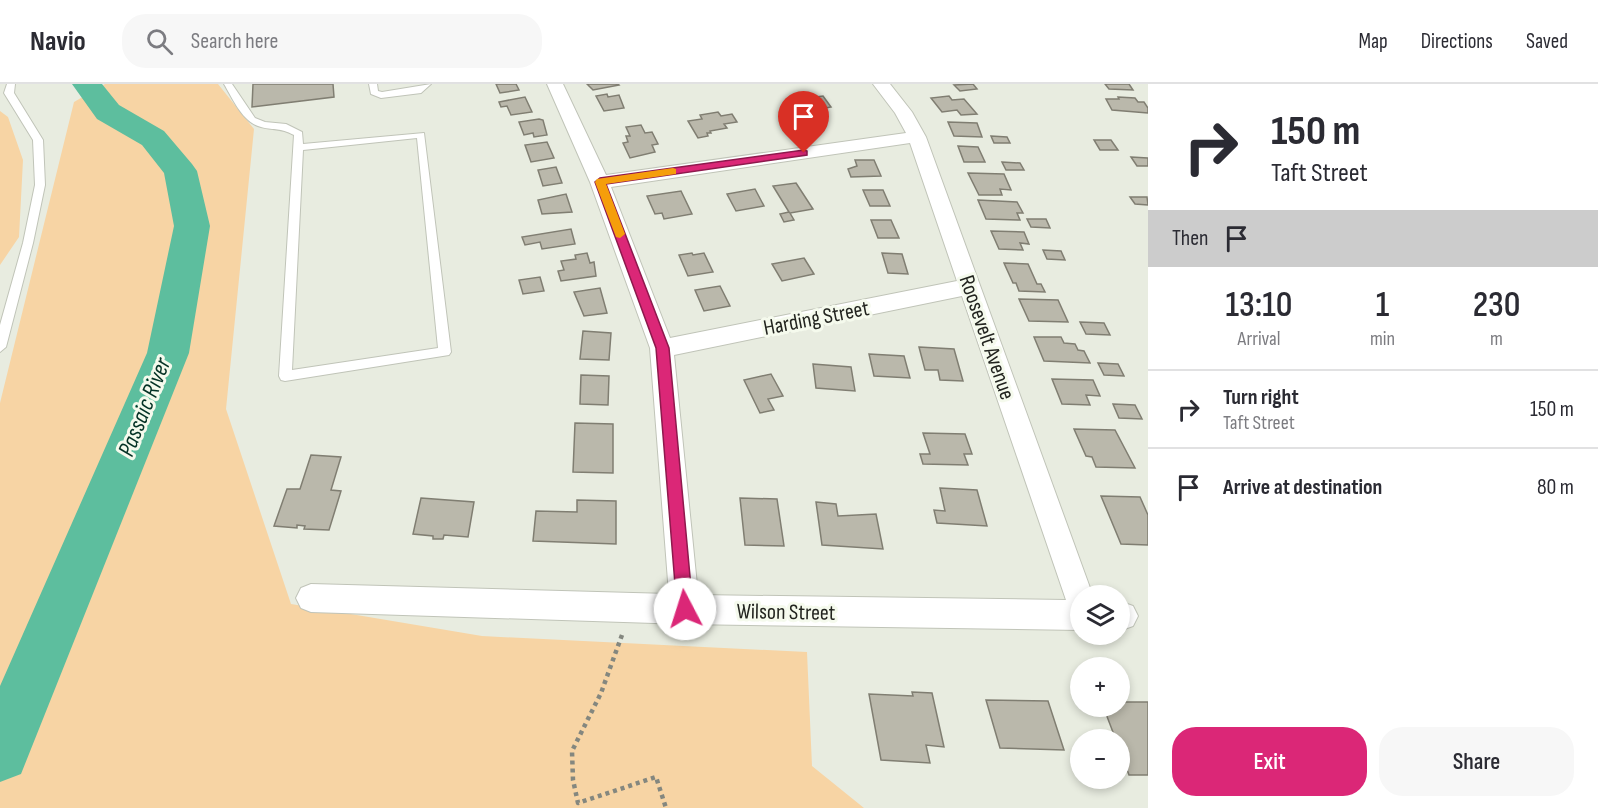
<!DOCTYPE html>
<meta charset="utf-8">
<style>
body{margin:0;font-family:"Sofia Sans Condensed",sans-serif;background:#f7f7f7;color:#2b2b33;height:100vh;display:flex;flex-direction:column;font-size:22px;white-space:nowrap}
*{box-sizing:border-box;margin:0}
p{font-size:20px;color:#7c7c81}
.icon{flex:none;width:33px;height:33px;fill:none;stroke:currentColor;stroke-width:2;stroke-linecap:round;stroke-linejoin:round}
.map{position:relative;flex:1;overflow:hidden}
.sheet{display:flex;flex-direction:column;background:#fff;width:450px}
.sheet>*{flex:none}
.top-card{background:#fff;color:#2b2b33;overflow:hidden}
.controls{position:absolute;left:1070px;top:501px;display:grid;gap:12px}
.controls a{display:grid;place-items:center;width:60px;height:60px;border-radius:50%;background:#fff;box-shadow:0 3px 9px #0003;font-size:30px}
.pin{position:absolute;display:grid;place-items:center;width:51px;height:51px;color:#fff;margin:-62px -26px;border-radius:50% 50% 50% 0;rotate:-45deg;box-shadow:0 0 6px #0007}
.pin .icon{rotate:45deg}
.me{position:absolute;width:66px;margin:-33px;rotate:355deg;stroke-linejoin:round;filter:drop-shadow(0 0 4px #0008)}
.turn{display:flex;align-items:center;gap:21px;height:126px;padding:0 24px;font-size:27px}
.turn .icon{width:78px;height:78px;stroke-width:2.5}
.turn b{display:block;font-size:42px;line-height:51px}
.then{display:flex;align-items:center;height:57px;padding:0 24px;background:#0003;gap:12px;font-size:22px}
.eta{display:flex;justify-content:space-evenly;align-items:center;height:102px;text-align:center}
.eta b{font-size:36px;font-weight:600;line-height:42px}
.button{display:flex;gap:12px;margin-top:auto;padding:12px 24px}
.button a{flex:1;height:69px;border-radius:24px;background:#db2777;color:#fff;font-size:24px;font-weight:600;line-height:69px;text-align:center}
.button a+a{background:#f7f7f7;color:#2b2b33}
ul{padding:0;list-style:none}
li{display:flex;align-items:center;gap:18px;height:78px;padding:0 24px;border-top:2px solid #e1e1e2}
li div{flex:1}
li b{display:block;font-size:22px}
li em{font-style:normal}
header{display:flex;align-items:center;gap:36px;box-sizing:border-box;height:84px;padding:0 30px;background:#fff;border-bottom:2px solid #e1e1e2}
header strong{font-size:28px}
nav{display:flex;gap:33px;margin-inline-start:auto;font-size:21px}
.search{width:420px;height:54px;background:#f7f7f7;display:flex;align-items:center;gap:15px;box-sizing:border-box;padding:0 21px;border-radius:24px;color:#7c7c81;font-size:22px}
main{display:flex;flex:1;min-height:0}
.map>svg:first-child{display:block}
</style>
<header>
<strong>Navio</strong>
<div class="search"><svg class="icon" aria-label="search" viewBox="0 0 24 24"><circle cx="10" cy="10" r="6"/><path d="M15 15l6 6"/></svg>Search here</div>
<nav><a>Map</a><a>Directions</a><a>Saved</a></nav>
</header>
<main>
<div class="map">
<svg width="1148" height="724" viewBox="0 0 1148 724">
<rect width="100%" height="100%" fill="#e8ece0"/>
<!-- green -->
<path fill="#f7d4a4" d="M105,0H218L254,45L226,325L291,520L482,552L807,568L812,682L864,724H0V319L74,18Z
M0,27L8,33L23,76L19,153L0,181Z"/>
<g fill="none" stroke-linecap="round" stroke-linejoin="round">
<!-- river -->
<path fill="#5dbe9e" fill-rule="evenodd" d="M72,0H102L119,21L164,47L192,80L197,87L210,142L189,269L21,690L0,698V602L147,269L174,142L164,89L142,61L97,35Z"/>
</g>
<!-- building -->
<path fill="#bab8ab" stroke="#807e72" stroke-width="1.5" d="M253,0H333L334,13L252,23Z
M496,0H516L519,6L500,9Z
M587,0H618L619,1L593,6Z
M973,0L977,5L960,7L954,1Z
M1105,0H1129L1133,6L1109,5Z
M607,10L608,13L619,11L624,24L604,27L596,12Z
M823,12L831,23L814,26L819,33L807,35L809,38L792,37L784,25L796,23L791,16Z
M949,12L952,16L964,15L977,30L961,31L957,26L942,28L931,14Z
M525,13L532,28L511,31L507,22L501,23L499,18Z
M1118,13L1135,14L1138,18H1144L1148,24V29L1112,26L1106,15H1119Z
M718,28L721,32L732,30L737,38L724,40L727,44L710,47L711,49H707L708,52L698,54L688,37L702,35L700,31Z
M539,35L543,36L547,51L534,53L533,49L524,51L519,38Z
M948,38L977,39L982,53L954,52Z
M641,41L645,49L652,48L658,60L652,61L655,68L630,74L623,59L628,58L626,52H630L626,43Z
M991,52L1007,53L1010,59H994Z
M1094,56H1111L1118,66H1100Z
M547,58L554,74L531,78L525,61Z
M958,62L978,63L985,78H964Z
M1131,73L1148,74V82H1137Z
M855,76H874L881,92L851,93L848,85L857,82Z
M1002,78L1020,79L1024,86H1006Z
M556,83L562,99L543,102L538,86Z
M968,89L1004,90L1011,106L1000,105L1002,111H979Z
M796,99L813,125L790,129L794,136L784,138L780,130L789,128L773,102Z
M755,105L764,122L736,127L727,110Z
M863,106H883L890,122H870Z
M681,107L692,130L664,135L662,129L655,130L647,112Z
M566,110L572,128L542,130L538,116Z
M1130,113H1147L1148,121L1135,120Z
M978,116L1017,118L1023,129H1017L1020,136L986,135Z
M1027,135H1046L1050,144L1031,143Z
M871,136H891L899,154H878Z
M571,145L575,160L542,165L540,158L525,161L522,153Z
M991,147L1024,148L1029,160L1020,159L1023,166L999,165Z
M1043,166L1061,167L1065,176L1047,175Z
M587,169L590,179L594,178L596,192L561,197L558,187L564,186L561,177L576,175L575,171Z
M692,169L693,171L704,169L713,188L688,192L679,171Z
M882,169L902,170L908,190L888,189Z
M804,174L814,190L782,197L772,180Z
M1004,179L1028,180L1037,200H1041L1045,208L1019,207L1016,199H1013Z
M540,193L544,207L523,210L519,196Z
M720,202L730,222L704,227L695,206Z
M600,204L607,229L584,232L574,208Z
M1019,215L1058,216L1068,238L1029,237Z
M1080,238L1104,239L1110,251L1086,250Z
M583,247L611,249L609,276L580,275Z
M1034,253H1061L1064,259L1075,260L1078,266L1084,267L1090,279L1044,277Z
M919,263L954,265L963,297L940,296L938,286H925Z
M869,270L904,272L910,294L874,292Z
M1098,279L1118,280L1124,292L1104,291Z
M813,280L851,283L855,307L816,304Z
M771,290L783,312L768,315L774,326L760,329L744,296Z
M581,291L609,292L608,321L580,320Z
M1052,295L1093,296L1100,312L1086,311L1090,321L1062,320Z
M1113,320L1135,321L1142,335L1119,334Z
M575,339L613,340V389L573,388Z
M1074,345L1115,346L1135,384L1096,383L1092,373L1086,372Z
M923,349L965,350L972,370H964L968,381L923,380L920,370H930Z
M311,371L341,373L331,406L341,407L329,446L304,445L305,442L297,441V444L274,442L287,405H300Z
M940,404L977,406L987,442L937,439L934,426L945,427Z
M1101,412L1140,413L1148,431V461L1121,460Z
M421,414L474,418L468,453L444,451L443,455H433V452L413,450Z
M740,414L777,415L784,462L745,461Z
M577,416L616,417V460L533,457L536,427L577,428Z
M816,418L836,420L838,432L876,430L883,465L822,461Z
M912,608L932,609L944,663L926,661L930,679L881,676L869,610L913,612Z
M986,616L1048,617L1064,666L1000,664Z
M1119,618H1148V691H1129L1119,664V656H1116L1103,622H1119Z"/>
<g fill="none" stroke-linecap="round" stroke-linejoin="round">
<defs>
<path id="lane" d="M7,0H15L14,9L43,56L45,101L33,159L6,263L0,268V241L23,159L35,101L33,56L4,9Z
M224,0H232L255,34L265,38L286,40L302,48L303,60L424,49L451,268L449,271L285,297L281,296L279,292L294,51C279,43 276,47 261,43C243,39 233,15 224,0ZM417,54L438,264L292,286L303,66Z
M369,0H377L378,7L382,8L431,0L421,9L381,14L371,10Z"/>
<path id="street" d="M547,0H563L606,91L906,49L895,29L873,0H890L912,28L926,53L1093,512H1080V546L685,540L311,528L301,524L296,514L301,504L311,500L669,510L650,264L590,98ZM910,59L957,197L670,254L611,103ZM962,212L1066,516L698,511L674,271Z
M1119,517L1133,522L1138,532L1133,542L1119,547Z"/>
</defs>
<!-- lane casing -->
<use href="#lane" stroke="#c0c4b8" stroke-width="2"/>
<!-- street casing -->
<use href="#street" stroke="#c0c4b8" stroke-width="2"/>
<!-- path -->
<path stroke="#84877f" stroke-width="4.5" stroke-dasharray="4 4" stroke-linecap="butt" d="M622,551L601,609L572,667L573,696L578,719L656,693L666,724"/>
<!-- lane -->
<use href="#lane" fill="#fff" fill-rule="evenodd"/>
<!-- street -->
<use href="#street" fill="#fff" fill-rule="evenodd"/>
</g>
<!-- route -->
<path fill="#db2777" stroke="#8e194d" stroke-width="1.5" d="M804,66L807,67V71L606,100L669,264L693,525L690,531L685,533L679,531L677,525L656,264L595,98L600,94Z"/>
<!-- slow -->
<path fill="#f59e0b" d="M673,84L676,85V90L606,100L625,150L620,154L616,153L595,98L597,95Z"/>
<g text-anchor="middle" stroke-width="6" stroke-linejoin="round" paint-order="stroke">
<!-- street labels -->
<g font-size="22" fill="#22241f" stroke="#f5faed">
<text transform="translate(816 233) rotate(-11)" y="8">Harding Street</text>
<text transform="translate(988 253) rotate(71)" y="8">Roosevelt Avenue</text>
<text transform="translate(786 527) rotate(1)" y="8">Wilson Street</text>
</g>
<!-- water labels -->
<g font-size="24" font-style="italic" fill="#043225" stroke="#f5faed">
<text transform="translate(144 323) rotate(-68)" y="8">Passaic River</text>
</g>
</g>
</svg>
<div class="controls">
<a><svg class="icon" aria-label="layers" viewBox="0 0 24 24"><path d="M12 4l9 5-9 5-9-5zM3 14l9 5 9-5"/></svg></a>
<a>+</a>
<a>−</a>
</div>
<div class="pin" style="left:804px;top:69px;background:#d93025"><svg class="icon" aria-label="arrive" viewBox="0 0 24 24"><path d="M6 21V4h12l-3 4 3 4H6"/></svg></div>
<svg class="me" style="left:685px;top:525px" viewBox="-20 -20 40 40"><circle r="19" fill="#fff"/><path d="M0-13L10 11 0 6-10 11z" fill="#db2777"/></svg>
</div>
<section class="sheet">
<div class="top-card">
<div class="turn"><svg class="icon" aria-label="right" viewBox="0 0 24 24"><path d="M7 20v-9h11M14 6l5 5-5 5"/></svg><div><b>150 m</b>Taft Street</div></div>
<div class="then">Then<svg class="icon" aria-label="arrive" viewBox="0 0 24 24"><path d="M6 21V4h12l-3 4 3 4H6"/></svg></div>
</div>
<div class="eta">
<div><b>13:10</b><p>Arrival</p></div>
<div><b>1</b><p>min</p></div>
<div><b>230</b><p>m</p></div>
</div>
<ul>
<li><svg class="icon" aria-label="right" viewBox="0 0 24 24"><path d="M7 20v-9h11M14 6l5 5-5 5"/></svg><div><b>Turn right</b><p>Taft Street</p></div><em>150 m</em></li>
<li><svg class="icon" aria-label="arrive" viewBox="0 0 24 24"><path d="M6 21V4h12l-3 4 3 4H6"/></svg><div><b>Arrive at destination</b></div><em>80 m</em></li>
</ul>
<div class="button"><a>Exit</a><a>Share</a></div>
</section>
</main>
